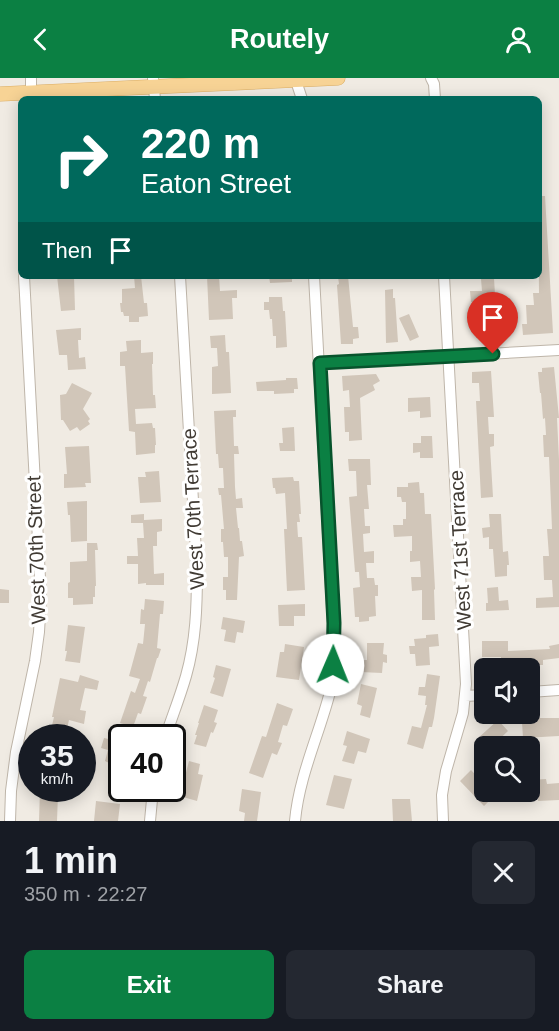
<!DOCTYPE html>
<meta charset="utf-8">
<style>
body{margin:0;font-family:Helvetica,sans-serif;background:#242831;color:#f1f3f6;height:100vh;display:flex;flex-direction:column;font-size:22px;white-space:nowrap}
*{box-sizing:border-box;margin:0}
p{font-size:20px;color:#9ea1a6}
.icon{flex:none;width:33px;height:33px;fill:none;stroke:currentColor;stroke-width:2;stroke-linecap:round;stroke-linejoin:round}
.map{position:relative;height:743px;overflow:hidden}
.panel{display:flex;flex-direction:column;background:#171b24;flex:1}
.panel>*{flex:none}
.top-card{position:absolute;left:18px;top:18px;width:524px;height:183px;border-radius:9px;box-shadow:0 3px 15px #0003;background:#00695c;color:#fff;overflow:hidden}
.controls{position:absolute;left:474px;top:580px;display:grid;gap:12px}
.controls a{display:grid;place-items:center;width:66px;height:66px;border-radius:9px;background:#171b24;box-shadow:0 3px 15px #0003;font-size:30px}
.speed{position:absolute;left:18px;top:646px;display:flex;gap:12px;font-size:30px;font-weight:700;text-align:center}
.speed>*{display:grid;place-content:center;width:78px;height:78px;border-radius:50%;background:#171b24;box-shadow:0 3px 15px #0003;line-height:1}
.speed small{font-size:15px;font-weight:400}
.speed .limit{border:3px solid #111;border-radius:9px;background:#fff;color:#111}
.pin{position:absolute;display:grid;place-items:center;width:51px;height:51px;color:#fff;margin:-62px -26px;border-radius:50% 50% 50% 0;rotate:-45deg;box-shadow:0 0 6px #0007}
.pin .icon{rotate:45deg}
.me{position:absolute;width:66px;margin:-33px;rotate:1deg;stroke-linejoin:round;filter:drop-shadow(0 0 4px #0008)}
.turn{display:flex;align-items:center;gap:21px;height:126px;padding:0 24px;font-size:27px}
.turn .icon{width:78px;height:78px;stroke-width:2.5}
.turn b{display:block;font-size:42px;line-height:51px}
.then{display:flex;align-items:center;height:57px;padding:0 24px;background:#0003;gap:12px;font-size:22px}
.round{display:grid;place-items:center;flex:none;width:63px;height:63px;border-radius:9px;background:#242831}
.head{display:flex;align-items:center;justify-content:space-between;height:102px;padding:0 24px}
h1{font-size:36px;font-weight:700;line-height:45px}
.primary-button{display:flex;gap:12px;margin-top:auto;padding:12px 24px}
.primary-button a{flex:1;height:69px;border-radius:9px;background:#0b8043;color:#fff;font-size:24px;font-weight:700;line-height:69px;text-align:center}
.primary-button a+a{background:#242831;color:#f1f3f6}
header{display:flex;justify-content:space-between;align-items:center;height:78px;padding:0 24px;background:#0b8043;color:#fff;font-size:27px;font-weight:700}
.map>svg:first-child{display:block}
</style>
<header><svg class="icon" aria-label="back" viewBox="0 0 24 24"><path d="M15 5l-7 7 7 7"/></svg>Routely<svg class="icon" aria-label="person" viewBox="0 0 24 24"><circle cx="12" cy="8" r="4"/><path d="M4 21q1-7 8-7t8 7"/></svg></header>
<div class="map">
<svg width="559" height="743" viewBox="0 0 559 743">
<rect width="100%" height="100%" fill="#f0ebe3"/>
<!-- building -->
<path fill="#d1c6b9" d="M538,118H545L553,255L523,257L522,246H527L526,227H534L533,215H539Z
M57,198H74L75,232L61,233Z
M134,198H141L144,225H147L148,238L139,239V244H129V238H124L123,234H121L120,225H122V211L135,210Z
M207,198H219L220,213L237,212V220H232L233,241L209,242Z
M269,198H292V204L270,205Z
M348,198L353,249H358L359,260L353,261V266H341L337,207L339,206L338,199Z
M494,200L496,234L498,233L499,253L487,254V259L476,260L475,241L479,240L477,224H471L470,213H482L481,201Z
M393,211V220H395L398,264L386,265L385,212Z
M269,219H282L283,233H285L287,269L276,270V258H273L272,241H270L269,232H264V224H269Z
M409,236L419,259L410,263L399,240Z
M81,250V262H78L79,280L85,279L86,291L68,292L67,277H59L56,252Z
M225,257L226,274H229L231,315L212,316V289L218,288L217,270H211L210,258Z
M141,262V275L153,274V286H152L153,317H155L156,330L135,331L136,346L152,345L153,350H155L156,367H155V375L136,377L135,354L129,353L125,288H120V274L127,273L126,263Z
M554,289L559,340H557L559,382V529L536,530V520L553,519L552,502H544L543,478H549L547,451H552L549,379H544L543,357H546L545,340L543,341L541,315H540L538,294H542V290Z
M491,293L494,339H488L489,356H494V368L490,369L493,419L481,420L476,323H480L479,305H472V294Z
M376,296L380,303L373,307L375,312L360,320L362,362L349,363V354H345L344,329H350L349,312L343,313L342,298Z
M286,300H297L298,311H294V315L274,316V313H257L256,304L286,302Z
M72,305L92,315L83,331L90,341L88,343L90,346L80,353L77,349L70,353L63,342H61L60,317L66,316Z
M430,319L431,339L420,340V333L408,334V320Z
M236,332V339H233L234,368H238L239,376H234L235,409L236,421L242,420L243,430H236L238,450H239L240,463H242L244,478L239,479L237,522H226V512H223V499H228V479H224L223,464H221V451H224L221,417H219L218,410H224L223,390H219L218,376H216L214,333Z
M294,349L295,373H280L279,365H283L282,350Z
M421,358H432L433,380H420V374L413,375V365H421Z
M89,368L91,405H85L86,409L64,410V396H67L65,369Z
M348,381H370L371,407H367L369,431H364L365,448H370V455L363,456L364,474L374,473V485H366L367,500H374L375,507H378V518H375L376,538L369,539V543L359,544V539H355L353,510L360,509L359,494H355L349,419L357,418L356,393H349Z
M159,393L161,424L140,425L138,399H146L145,394Z
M293,399L294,403H299L301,436H299L300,444H297L298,459H302L305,512L287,513L284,451H287L285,415L276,416L275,410H273L272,400Z
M419,404L420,415H424L425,436H431L435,511L434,512L435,542H422V512L412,513L411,499H421L420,483L410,484V473H412V458L394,459L393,447H403V441H406V424H402L401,419H397V409H408V405Z
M87,423V463L71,464L70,437H68L67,424Z
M144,436V442L162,441V453L157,454V468H153L154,496L164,495V507H146V505L138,506V486H127V478H138L137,460H144L143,445H131V437Z
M489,436H501L503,474L508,473L509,487H507V498L495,499L493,471H489V459L483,460L482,450L490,449Z
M87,465H97L98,472H95L96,508H95V519H93V526L73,527V520H68V505L70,504V484L87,483Z
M498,509L499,523L508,522L509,532L486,533V525H488L487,510Z
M0,511L9,512V525H0Z
M145,521L164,523L163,536H160L157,570L161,571L158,580H157L150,604L148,603L143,618L147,619L141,636L138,635L133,649L120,645L131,613L135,615L140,601L129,598L138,565L143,566L145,546H140L141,531L144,532Z
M305,526V538H294V548H279L278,527Z
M223,539L245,543L243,555L237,554L235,565L224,563L226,552L221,551Z
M68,547L85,549L80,585L65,583L67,573H65Z
M438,556L439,568L429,569L430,587L416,588L415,576H410L409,568H415L414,561L426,560V557Z
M482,563H508V573L550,571L549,568L559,566V580L543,582V587H531V584L511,585V588H501V579H482Z
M367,565H384L383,576L387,577V585L383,584L382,595L360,594V582H367Z
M285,566L304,569L299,602L276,599L280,574H284Z
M216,587L231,591L223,619L210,615L215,600L213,599Z
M427,596L440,598L434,640L432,649H429L423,671L407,666L412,648L421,650L427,627H425L426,618L418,617L419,609H425Z
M80,597L99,603L97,612L85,610L80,632L86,633L84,646L69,642L65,660H49L54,639H52L60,600L78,604Z
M361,606L377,610L370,640L360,637L362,628L357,626Z
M277,625L293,631L287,648L283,647L278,664L282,665L277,677L272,675L263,700L249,695L262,658L266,659Z
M204,627L218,632L214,644L217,645L213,655L211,654L206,669L194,666L197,657H195L199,645H198Z
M536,640H559V658L523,660L522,644H537Z
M498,642L508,653L491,669H484L477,661Z
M347,653L370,661L366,675L358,673L354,686L342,683L347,668L343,667Z
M104,660L122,664V698L109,694L111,686L105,683L108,672L101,670Z
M189,683L200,686L198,696L203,697L197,723L183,719L185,710H182Z
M471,692L484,706V714H498L484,728L460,703Z
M334,697L352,701L344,731L326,727Z
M546,701L547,706L559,705V722L538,723V714H530V702Z
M40,711H54V715L58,716L57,743H39Z
M242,711L261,714L257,743H244L245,735L239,733Z
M392,721H410L412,743H393Z
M96,723L120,726L118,743H94Z"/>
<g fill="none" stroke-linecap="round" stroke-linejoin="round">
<defs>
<path id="minor" d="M31,0V21
M153,0L155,21
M295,0L302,21
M431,0L434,6L435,21
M320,285L559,272
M530,614L559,612
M465,618L484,617
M165,660C172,639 180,619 186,598C196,563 197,528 197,492L180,198
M10,743L11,713L16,674L35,583L39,554L41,519L24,198
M150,743L153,711
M295,743C299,698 319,657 330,614C333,599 333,583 334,568L314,198
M443,743L442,717L446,693L463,635L466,606L444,198"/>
<path id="major" d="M0,16L338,0"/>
</defs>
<!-- minor casing -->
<use href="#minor" stroke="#beb5a9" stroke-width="12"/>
<!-- major casing -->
<use href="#major" stroke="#dbae66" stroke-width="15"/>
<!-- minor -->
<use href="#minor" stroke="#fff" stroke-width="10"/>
<!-- major -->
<use href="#major" stroke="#f7d395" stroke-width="14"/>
</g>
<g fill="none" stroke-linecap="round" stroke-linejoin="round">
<defs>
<path id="route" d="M333,587L334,545L320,285L493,276"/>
</defs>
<!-- route casing -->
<use href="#route" stroke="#07532c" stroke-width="15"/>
<!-- route -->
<use href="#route" stroke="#0b8043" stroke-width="10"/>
</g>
<g text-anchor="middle" stroke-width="6" stroke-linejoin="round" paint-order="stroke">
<!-- street labels -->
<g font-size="20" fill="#413b34" stroke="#fff">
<text transform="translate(193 431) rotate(-93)" y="7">West 70th Terrace</text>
<text transform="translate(36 472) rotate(-92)" y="7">West 70th Street</text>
<text transform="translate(460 472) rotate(-93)" y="7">West 71st Terrace</text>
</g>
</g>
</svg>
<div class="controls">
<a><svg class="icon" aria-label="sound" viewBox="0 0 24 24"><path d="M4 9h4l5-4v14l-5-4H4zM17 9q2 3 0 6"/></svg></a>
<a><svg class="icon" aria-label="search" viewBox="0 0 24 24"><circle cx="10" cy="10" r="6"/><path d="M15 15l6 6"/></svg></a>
</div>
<div class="speed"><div>35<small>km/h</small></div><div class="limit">40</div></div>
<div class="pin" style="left:493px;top:276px;background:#d93025"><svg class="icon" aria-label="arrive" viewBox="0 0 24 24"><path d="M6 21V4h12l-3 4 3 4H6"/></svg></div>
<svg class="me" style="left:333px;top:587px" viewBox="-20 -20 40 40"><circle r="19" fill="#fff"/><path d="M0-13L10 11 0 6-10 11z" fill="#0b8043"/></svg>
<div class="top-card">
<div class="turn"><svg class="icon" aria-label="right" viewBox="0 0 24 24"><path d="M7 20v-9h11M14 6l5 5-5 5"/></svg><div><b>220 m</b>Eaton Street</div></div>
<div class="then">Then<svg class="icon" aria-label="arrive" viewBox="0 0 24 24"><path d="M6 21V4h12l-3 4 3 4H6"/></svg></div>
</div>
</div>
<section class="panel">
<div class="head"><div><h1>1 min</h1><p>350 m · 22:27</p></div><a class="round"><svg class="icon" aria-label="close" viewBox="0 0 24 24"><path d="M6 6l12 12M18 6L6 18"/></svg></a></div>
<div class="primary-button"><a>Exit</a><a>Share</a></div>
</section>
